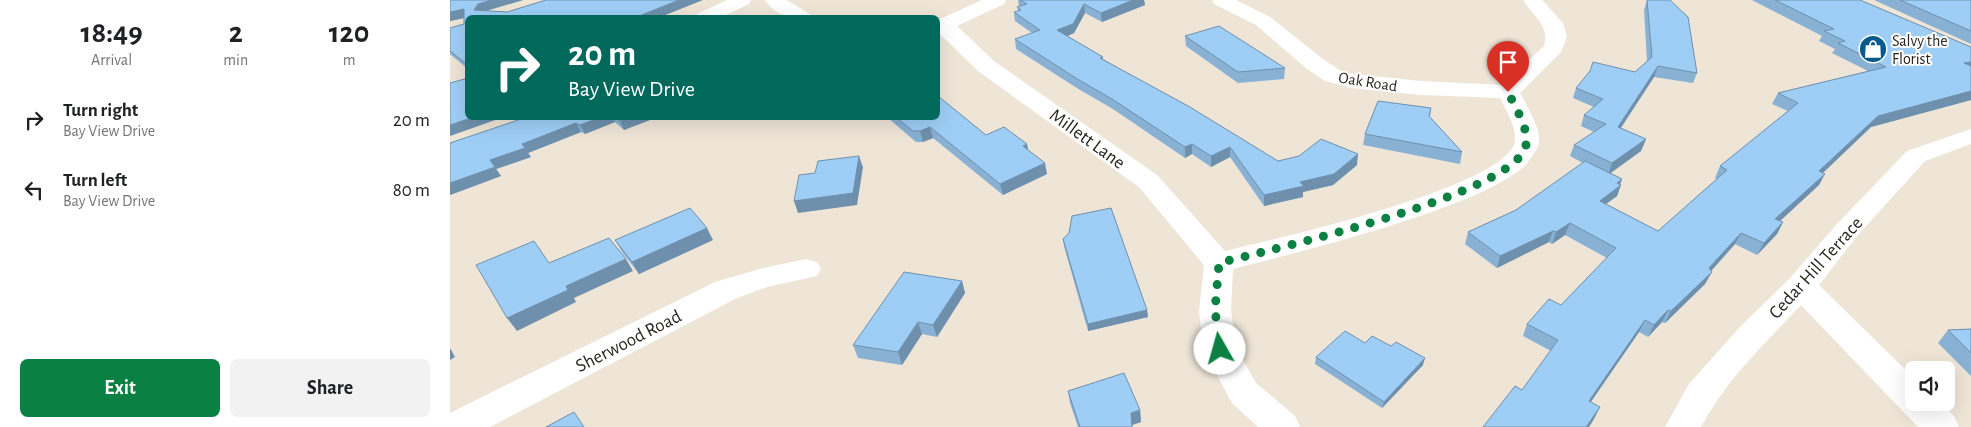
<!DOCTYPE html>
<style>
body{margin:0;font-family:"Alegreya Sans",sans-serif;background:#f2f2f2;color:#202124;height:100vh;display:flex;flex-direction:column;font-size:19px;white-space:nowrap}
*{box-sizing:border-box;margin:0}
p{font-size:16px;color:#757577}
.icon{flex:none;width:28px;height:28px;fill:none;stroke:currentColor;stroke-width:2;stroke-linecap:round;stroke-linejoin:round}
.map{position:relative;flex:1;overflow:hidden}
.panel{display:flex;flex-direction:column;background:#fff;width:450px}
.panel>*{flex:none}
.top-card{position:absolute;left:15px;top:15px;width:475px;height:105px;border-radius:8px;box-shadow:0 5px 20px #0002;background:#00695c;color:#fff;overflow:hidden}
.controls{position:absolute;left:1455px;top:361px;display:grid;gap:10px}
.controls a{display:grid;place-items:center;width:50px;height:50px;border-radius:8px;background:#fff;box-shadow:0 5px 20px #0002;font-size:25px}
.pin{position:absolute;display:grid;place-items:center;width:42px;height:42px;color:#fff;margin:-51px -21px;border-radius:50% 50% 50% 0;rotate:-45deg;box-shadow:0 0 5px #0007}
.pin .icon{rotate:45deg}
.me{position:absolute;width:55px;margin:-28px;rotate:353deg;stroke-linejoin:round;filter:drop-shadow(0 0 4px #0008)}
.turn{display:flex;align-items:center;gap:18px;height:105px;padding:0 20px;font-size:22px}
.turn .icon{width:65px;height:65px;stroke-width:2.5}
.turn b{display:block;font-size:35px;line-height:42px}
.eta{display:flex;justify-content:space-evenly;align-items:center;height:85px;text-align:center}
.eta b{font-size:30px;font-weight:600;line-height:35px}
.primary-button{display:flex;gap:10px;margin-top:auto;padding:10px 20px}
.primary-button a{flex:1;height:58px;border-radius:8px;background:#0b8043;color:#fff;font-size:20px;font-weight:600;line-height:58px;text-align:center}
.primary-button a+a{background:#f2f2f2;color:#202124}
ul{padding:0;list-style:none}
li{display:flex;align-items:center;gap:15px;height:70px;padding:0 20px}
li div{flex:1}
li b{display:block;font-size:19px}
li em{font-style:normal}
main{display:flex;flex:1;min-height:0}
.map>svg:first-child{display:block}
</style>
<main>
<section class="panel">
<div class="eta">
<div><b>18:49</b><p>Arrival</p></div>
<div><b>2</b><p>min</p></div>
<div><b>120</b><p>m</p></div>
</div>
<ul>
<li><svg class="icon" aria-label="right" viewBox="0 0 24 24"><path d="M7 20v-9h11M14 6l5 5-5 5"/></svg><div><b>Turn right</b><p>Bay View Drive</p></div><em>20 m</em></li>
<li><svg class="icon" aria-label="left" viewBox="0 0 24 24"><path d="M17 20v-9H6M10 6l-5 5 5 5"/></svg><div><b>Turn left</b><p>Bay View Drive</p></div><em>80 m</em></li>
</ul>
<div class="primary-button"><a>Exit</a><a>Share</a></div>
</section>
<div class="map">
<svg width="1521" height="427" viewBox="0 0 1521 427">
<rect width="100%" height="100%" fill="#eee5d7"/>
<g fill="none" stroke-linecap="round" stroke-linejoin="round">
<!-- minor -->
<path fill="#fff" fill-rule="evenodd" d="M277,0H301L299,4L270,18H245L247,14Z
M315,0C321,0 330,0 336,0C339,1 364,16 365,18C345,18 328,19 315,0Z
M532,0H556L554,4L507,26L544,61L707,175L775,251C826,239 1046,189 1064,145C1069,131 1056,110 1050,98L971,95L902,88L875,81L857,69L806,25L764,4L762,0H786L820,17L873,59L891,71L903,74L971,81L1052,85L1094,46C1100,25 1083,16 1073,0H1092L1113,23L1117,37L1111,52L1070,93C1076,105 1094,132 1088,146C1085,153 1076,166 1070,170C1041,191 1006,203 973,215C911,236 847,253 783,269L781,311L786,348L806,383L845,416L850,427H808L782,403L753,349L749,311L754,265L689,187L528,71L488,32V20Z
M1521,129V144L1475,161L1407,236L1369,285L1464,378V402H1490L1504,416L1509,427H1468L1351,305C1315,343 1275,381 1251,427H1215L1239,384L1289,328L1340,278L1387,224L1457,151Z
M356,259L367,262L371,269L367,276L317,287L287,298L40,427H0V413L265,282L313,268Z"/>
</g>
<!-- wall -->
<path fill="#88b1d4" d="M0,0H73L36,11L57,12L253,0L18,18V69L0,54V28L14,24V18L0,21Z
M568,0H694L695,5L652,22L635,13L624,33L617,36L653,57V59L828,161L907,165L883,185L853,192V197L814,206L780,157L761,167L742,154L735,158L663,109L630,90L566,49L565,39L582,33L565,21L564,12L568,11L567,7H569Z
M1197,0L1247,73L1243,83L1204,77L1171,128L1196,139L1191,151L1160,173L1172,179L1167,196L1156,204L1208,231L1267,179L1265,178L1270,166L1338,111L1322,104L1328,93L1418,71L1382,53L1385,49L1369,41L1372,36L1302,0H1410L1521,47V100L1421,127L1373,173L1369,185L1330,221L1333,222L1327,234L1307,255L1285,244L1261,271L1255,284L1215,323L1212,322L1198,337L1189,332L1141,402L1144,419L1072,390L1101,351L1073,336L1077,324L1111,305L1157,258L1115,235L1102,244L1099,242L1047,268L1015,244L1018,232L1066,210L1133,163L1120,156L1124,145L1144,132L1131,126L1134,115L1144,107L1123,98L1126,88L1185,72L1197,61L1194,10Z
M1424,0H1521V44Z
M735,36L835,68L834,79L788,83L736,46Z
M488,94V97L536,135L577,144L578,150L597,174L553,195L483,138L473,142H466L438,118H488Z
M981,108L980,117L1012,152L1010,164L913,145L915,134Z
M74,118H205L174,130L165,122L135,134L131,132L78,153L81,157L46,169L51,176L0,195Z
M613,239L697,310L698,317L638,331L614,246Z
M165,240H263L189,274L172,252Z
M512,281L515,293L487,337L472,334L452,365L408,358L403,345Z
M1521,329V376L1488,343L1498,330Z
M915,343L973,365L932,408L865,364L866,357Z
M618,391L690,410L691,422L682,425L683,427H628L620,403Z"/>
<!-- shaded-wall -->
<path fill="#6f90ac" d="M42,0H73L32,12L24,10L28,4Z
M229,0H253L208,18H184Z
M683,0H694L695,5L652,22L651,13Z
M634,4L635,13L624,33L609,40L607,30Z
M14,9L19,17L0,21V12Z
M1521,62V70L1514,63Z
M1208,66L1204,77L1164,138L1168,127Z
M1521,91V100L1421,127L1363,182L1369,171L1428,116Z
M21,118H51L0,136V125Z
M149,118H163L165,122L135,134L130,125Z
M178,118H205L174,130L170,121Z
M126,123L131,132L78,153L81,157L46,169L51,176L0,195V183L40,160L72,144Z
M480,127L483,138L473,142L470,131Z
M1196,139L1191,151L1158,175L1162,163Z
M577,144L579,156L573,146Z
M742,144V154L735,158V147Z
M780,147V157L761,167V156Z
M908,154L907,165L883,185L853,192V197L814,206V195Z
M409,156L413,167L407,205L348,213L344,201Z
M595,163L597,174L553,195L550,184Z
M1375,174L1369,185L1319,231L1325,219Z
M1172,179L1169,186L1171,185L1167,196L1145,212L1150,201L1167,183Z
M1333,222L1327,234L1307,255L1314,243Z
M1120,223L1115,235L1102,244L1106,232Z
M257,228L263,240L189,274L182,262Z
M1103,231L1099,242L1047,268L1050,256Z
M1291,233L1285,244L1253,280L1259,268Z
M176,259L183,271L124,298L126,302L67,331L57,318L116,286Z
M1262,272L1255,284L1215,323L1221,311Z
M512,281L515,293L487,337L483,325Z
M697,310L698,317L638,331V324Z
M1218,310L1212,322L1198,337L1204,325Z
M1195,320L1189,332L1133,413L1139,401Z
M468,322L472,334L452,365L448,352Z
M0,348L5,357L0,360Z
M975,358L973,365L932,408L934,402Z
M1150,407L1144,419L1139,427H1136Z
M690,410L691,422L682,425V427L681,413Z"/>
<!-- building -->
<path fill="#9ecef6" stroke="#6f90ac" d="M0,0H42L28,4L24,10L57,12L96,0H229L184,18H18V65L0,51V28L14,24V9L0,12Z
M570,0H683L651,13L634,4L623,24L607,30L653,57L650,58L740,107L828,161L849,156L871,139L908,154L884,174L850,182L854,186L814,195L780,147L761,156L742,144L735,147L662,99L629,80L565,39L590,30L564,12L571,10L567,7L577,4Z
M1197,0H1220L1238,17L1247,73L1208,66L1168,127L1196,139L1162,163L1124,145L1156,124L1134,115L1153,99L1126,88L1140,71L1143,62L1185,72L1202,57Z
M1325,0H1410L1521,47V62L1514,63L1521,66V91L1428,116L1369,171L1375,174L1325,219L1333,222L1314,243L1291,233L1259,268L1262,272L1221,311L1218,310L1204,325L1195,320L1139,401L1150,407L1136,427H1033L1065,386L1072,390L1108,340L1077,324L1099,299L1111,305L1166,248L1120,223L1106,232L1103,231L1050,256L1018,232L1066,210L1135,161L1172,179L1167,183L1171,185L1150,201L1208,231L1277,170L1270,166L1348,103L1328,93L1436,67L1388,43L1395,41L1374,31L1384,29Z
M1450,0H1521V31Z
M769,26L835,68L788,72L735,36Z
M18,78V118H21L0,125V83Z
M488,96L536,135L554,127L577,144L573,146L595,163L550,184L480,127L470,131H463L447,118H488Z
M928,101L981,108L979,116L1012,152L915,134Z
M74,118H149L130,125L126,123L72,144L75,148L40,160L45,167L0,183V143Z
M166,118H178L170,121Z
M409,156L403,193L344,201L349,175L365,173L368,161Z
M240,208L257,228L182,262L165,240Z
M661,208L697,310L638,324L613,239L619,233L622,216Z
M159,238L176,259L116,286L118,290L57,318L26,265L84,241L99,263Z
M454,272L512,281L483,325L468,322L448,352L403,345Z
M1521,329V353L1498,330Z
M895,331L915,343L922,336L941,346L946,342L975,358L934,402L866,357Z
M674,373L690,410L681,413L682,427H630L618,391Z
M124,412L134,427H96Z"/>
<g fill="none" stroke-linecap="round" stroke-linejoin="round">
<!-- route -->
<path stroke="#0b8043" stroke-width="9" stroke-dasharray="0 16.2" d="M770,349L765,310L769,263C818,250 1068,194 1076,145C1079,128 1065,107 1058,92"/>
</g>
<!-- icons -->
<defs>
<symbol id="shop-disc" viewBox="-11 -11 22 22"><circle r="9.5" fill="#085a8d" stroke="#fff"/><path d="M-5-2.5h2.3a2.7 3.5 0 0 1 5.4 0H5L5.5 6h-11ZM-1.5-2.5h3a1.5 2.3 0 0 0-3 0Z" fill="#fff"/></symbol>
</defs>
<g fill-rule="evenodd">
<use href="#shop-disc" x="1407" y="33" width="32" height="32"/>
</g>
<g text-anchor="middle" stroke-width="4" stroke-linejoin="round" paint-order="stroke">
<!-- far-poi labels -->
<g font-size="16" fill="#282520" stroke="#fff" text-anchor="start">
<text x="1442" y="46">Salvy the<tspan x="1442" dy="18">Florist</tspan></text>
</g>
<!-- far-street labels -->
<g font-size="16" fill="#282520" stroke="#fff">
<text transform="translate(918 81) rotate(9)" y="6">Oak Road</text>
</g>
<!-- street labels -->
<g font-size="19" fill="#282520" stroke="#fff">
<text transform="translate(638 138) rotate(36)" y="7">Millett Lane</text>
<text transform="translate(1365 267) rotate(-48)" y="7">Cedar Hill Terrace</text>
<text transform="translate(178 340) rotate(-27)" y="7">Sherwood Road</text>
</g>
</g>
</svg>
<div class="controls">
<a><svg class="icon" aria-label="sound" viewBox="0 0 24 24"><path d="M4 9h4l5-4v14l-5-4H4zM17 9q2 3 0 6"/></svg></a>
</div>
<div class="pin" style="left:1058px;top:92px;background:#d93025"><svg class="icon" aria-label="arrive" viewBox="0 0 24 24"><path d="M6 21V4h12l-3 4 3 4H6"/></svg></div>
<svg class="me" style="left:770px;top:349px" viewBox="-20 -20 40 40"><circle r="19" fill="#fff"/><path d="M0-13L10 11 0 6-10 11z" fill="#0b8043"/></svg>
<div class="top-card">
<div class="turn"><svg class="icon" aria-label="right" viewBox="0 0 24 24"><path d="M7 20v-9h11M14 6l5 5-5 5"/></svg><div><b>20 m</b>Bay View Drive</div></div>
</div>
</div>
</main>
